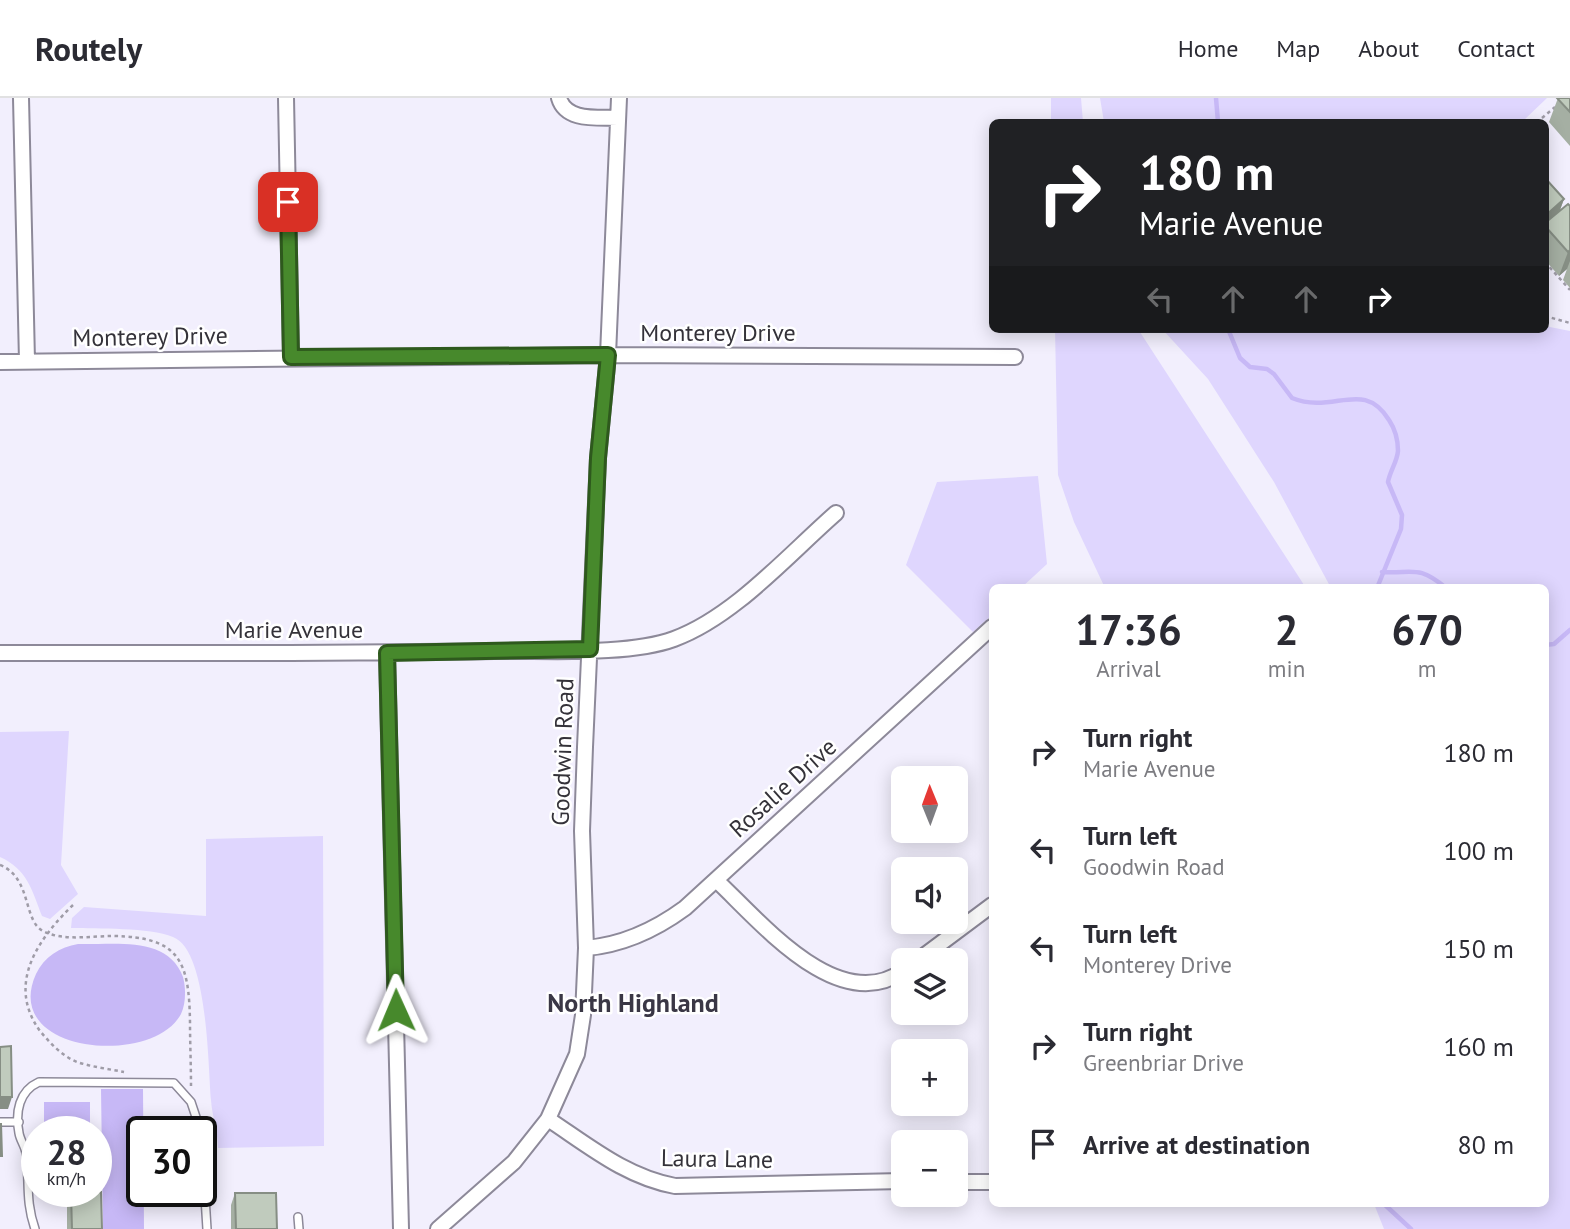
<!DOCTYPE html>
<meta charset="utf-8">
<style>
body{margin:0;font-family:"PT Sans",sans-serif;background:#f2f2f3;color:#2b2b33;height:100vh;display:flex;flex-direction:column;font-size:26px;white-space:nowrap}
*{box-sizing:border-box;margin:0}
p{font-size:23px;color:#7c7c81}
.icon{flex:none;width:38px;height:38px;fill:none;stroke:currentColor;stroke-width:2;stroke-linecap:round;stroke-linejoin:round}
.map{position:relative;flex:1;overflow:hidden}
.sheet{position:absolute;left:989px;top:486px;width:560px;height:623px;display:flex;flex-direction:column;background:#fff;border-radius:10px;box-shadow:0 4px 18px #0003}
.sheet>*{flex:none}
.guide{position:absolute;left:989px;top:21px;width:560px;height:214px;border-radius:10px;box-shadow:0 4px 18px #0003;background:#202124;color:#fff;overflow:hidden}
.needle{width:46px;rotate:359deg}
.controls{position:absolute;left:891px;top:668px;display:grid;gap:14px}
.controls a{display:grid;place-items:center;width:77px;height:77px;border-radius:10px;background:#fff;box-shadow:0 4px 18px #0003;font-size:35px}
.speed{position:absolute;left:21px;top:1018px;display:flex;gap:14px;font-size:35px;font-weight:700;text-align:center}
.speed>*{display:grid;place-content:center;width:91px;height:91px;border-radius:50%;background:#fff;box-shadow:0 4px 18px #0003;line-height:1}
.speed small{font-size:18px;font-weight:400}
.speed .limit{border:4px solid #111;border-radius:10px;background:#fff;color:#111}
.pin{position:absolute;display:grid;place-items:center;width:60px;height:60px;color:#fff;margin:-30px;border-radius:14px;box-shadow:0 4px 10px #0006}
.me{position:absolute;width:77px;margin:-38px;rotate:359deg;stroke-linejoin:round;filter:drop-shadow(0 0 5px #0008)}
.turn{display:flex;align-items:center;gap:24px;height:147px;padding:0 35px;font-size:32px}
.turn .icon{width:91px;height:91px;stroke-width:2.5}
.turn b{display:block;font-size:49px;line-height:60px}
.lanes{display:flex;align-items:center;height:66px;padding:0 35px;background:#0003;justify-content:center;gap:35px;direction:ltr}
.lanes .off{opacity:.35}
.eta{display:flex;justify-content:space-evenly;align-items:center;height:119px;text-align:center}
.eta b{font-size:42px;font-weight:600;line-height:49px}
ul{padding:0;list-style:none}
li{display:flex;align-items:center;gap:21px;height:98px;padding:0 35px}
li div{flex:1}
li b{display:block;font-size:26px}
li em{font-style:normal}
header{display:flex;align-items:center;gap:42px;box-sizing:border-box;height:98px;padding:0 35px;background:#fff;border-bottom:2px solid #e1e1e2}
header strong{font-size:33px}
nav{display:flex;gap:38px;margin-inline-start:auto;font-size:24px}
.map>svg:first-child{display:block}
</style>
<header>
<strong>Routely</strong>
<nav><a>Home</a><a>Map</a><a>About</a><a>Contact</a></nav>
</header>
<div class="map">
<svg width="1570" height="1131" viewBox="0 0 1570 1131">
<rect width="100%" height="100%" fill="#f2effd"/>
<!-- green -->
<path fill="#dfd6fe" d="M1051,0H1081L1083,24H1051Z
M1100,0H1547L1522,24H1104Z
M1545,228L1570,233V1131H1384L1374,1106H1545V490H1331L1274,384L1208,281L1162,231H1545Z
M1055,231H1138L1306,490H1105L1074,424L1058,377Z
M1038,378L1047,466L1021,490H992V517L973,534L906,467L937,384Z
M69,633L61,767L78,796L50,821L42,818C32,792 27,771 0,759V634Z
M323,738L324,1048L218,1050C218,1034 212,1018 211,1002C208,969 208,852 173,839C149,829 98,831 71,830L72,820L84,809L206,818V741Z"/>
<!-- water -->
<path fill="#c7b8f6" d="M78,846C114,847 168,837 183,879C186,890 186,906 181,916C153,969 0,956 36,876C44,859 60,849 78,846Z
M101,991H143L144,1131H103Z
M44,1004H90V1034H44Z"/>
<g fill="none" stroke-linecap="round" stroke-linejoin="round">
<!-- stream -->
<path stroke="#c7b8f6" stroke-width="4.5" d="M1216,0L1218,24
M1228,231L1240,260L1250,269L1267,271L1274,276L1292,300C1334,317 1363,280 1389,322C1395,331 1398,342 1398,353C1397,364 1390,373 1388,384L1402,417L1401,431L1377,490
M1382,474C1412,476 1418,466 1446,490
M1545,547L1554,546L1570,532
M1384,1106L1411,1131"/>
<defs>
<path id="service" d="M0,1024H19
M201,1035L207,1131
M298,1119L299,1131
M35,1131C25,1102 30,1084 26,1055C25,1048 20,1042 19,1035C15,1014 19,993 39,984L174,985L191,1004L201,1034"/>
<path id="minor" d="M21,0L27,263
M286,0L291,259
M559,0C566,24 598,19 618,20
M0,264L608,257L1015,259
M0,555C165,555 329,556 494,553C544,552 628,558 674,541C734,519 788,457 836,415
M387,555L401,1131
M716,782C760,823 838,919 903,873
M586,850C623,847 655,832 685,810L992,529
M917,863L992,807
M548,1021C589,1048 626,1079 675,1088L903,1083
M956,1084H992
M438,1131L514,1064L548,1021L577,956L583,917L586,850L582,733L585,649L598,360L608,257L619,0"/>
</defs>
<!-- service casing -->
<use href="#service" stroke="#8d8999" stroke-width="10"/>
<!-- minor casing -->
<use href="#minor" stroke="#8d8999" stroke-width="18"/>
<!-- path -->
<path stroke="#9f9ca7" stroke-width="2.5" stroke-dasharray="3.5 3.5" stroke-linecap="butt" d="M1542,20L1555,9
M1545,164L1570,192
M1545,218L1570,225
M0,767C33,780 22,825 45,834C64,843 92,838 113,838C180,839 189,863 190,924C190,945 191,967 191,988
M73,807C38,841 6,886 40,933C50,945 62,958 77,964C92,969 109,971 124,974"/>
<!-- service -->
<use href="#service" stroke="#fff" stroke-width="7"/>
<!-- minor -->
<use href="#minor" stroke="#fff" stroke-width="14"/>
</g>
<!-- wall -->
<path fill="#a5afa3" d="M1558,0H1570V48L1549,24Z
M1545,80L1564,101L1560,112L1570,108V190L1563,182L1567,171L1559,178L1545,162Z
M66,1094H92L102,1131H67V1108L70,1099H66Z
M235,1095L277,1131H231V1107Z"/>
<!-- shaded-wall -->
<path fill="#868e84" d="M1564,101L1555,125L1545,128V118Z
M1570,152V163L1567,171L1559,178L1568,154Z
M0,999H12L8,1011H0Z"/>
<!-- building -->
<path fill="#c0cbbd" stroke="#868e84" stroke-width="2" d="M1557,0H1570V14Z
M1545,80L1564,101L1545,118Z
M1568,106L1570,108V152L1568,154L1545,128V125Z
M11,948L12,999H0V949Z
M0,1026H1L2,1058H0Z
M67,1094H92V1095H67Z
M101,1094L102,1131H72L71,1095Z
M235,1095H276L277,1131H236Z"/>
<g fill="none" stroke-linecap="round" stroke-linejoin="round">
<defs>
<path id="route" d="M288,104L291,259L608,257L598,360L590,551L387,555L396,912"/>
</defs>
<!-- route casing -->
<use href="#route" stroke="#2e591d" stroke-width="18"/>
<!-- route -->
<use href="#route" stroke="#47892c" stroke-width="12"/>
</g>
<g text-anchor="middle" stroke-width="5" stroke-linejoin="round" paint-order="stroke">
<!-- street labels -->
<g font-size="24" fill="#343239" stroke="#fff">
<text x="718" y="243">Monterey Drive</text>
<text transform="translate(150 239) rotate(-1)" y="8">Monterey Drive</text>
<text x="294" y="540">Marie Avenue</text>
<text transform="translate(563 654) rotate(-88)" y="8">Goodwin Road</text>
<text transform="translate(783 690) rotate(-42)" y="8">Rosalie Drive</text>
<text transform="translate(717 1061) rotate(1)" y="8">Laura Lane</text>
</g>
<!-- neighbourhood labels -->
<g font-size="26" font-weight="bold" fill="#3a3745" stroke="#fff">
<text x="633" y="914">North Highland</text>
</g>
</g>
</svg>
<div class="controls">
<a><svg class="needle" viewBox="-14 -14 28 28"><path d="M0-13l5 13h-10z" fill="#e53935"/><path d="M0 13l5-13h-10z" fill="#7c7c81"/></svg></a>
<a><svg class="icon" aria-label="sound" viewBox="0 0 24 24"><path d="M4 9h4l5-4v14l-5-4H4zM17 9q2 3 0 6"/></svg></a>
<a><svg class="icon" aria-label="layers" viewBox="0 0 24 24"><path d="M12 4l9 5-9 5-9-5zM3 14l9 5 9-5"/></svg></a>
<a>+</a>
<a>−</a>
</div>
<div class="speed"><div>28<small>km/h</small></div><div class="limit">30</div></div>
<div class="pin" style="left:288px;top:104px;background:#d93025"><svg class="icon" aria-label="arrive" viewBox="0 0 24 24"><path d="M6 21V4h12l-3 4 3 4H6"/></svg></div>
<svg class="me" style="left:396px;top:912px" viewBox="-20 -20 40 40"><path d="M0-17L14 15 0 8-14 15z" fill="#47892c" stroke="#fff" stroke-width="4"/></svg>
<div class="guide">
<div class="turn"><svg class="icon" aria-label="right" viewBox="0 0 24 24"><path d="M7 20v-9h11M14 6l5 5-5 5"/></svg><div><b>180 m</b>Marie Avenue</div></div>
<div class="lanes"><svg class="icon off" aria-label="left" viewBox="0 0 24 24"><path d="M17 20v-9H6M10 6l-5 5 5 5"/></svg><svg class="icon off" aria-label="ahead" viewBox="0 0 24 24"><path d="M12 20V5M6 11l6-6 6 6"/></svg><svg class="icon off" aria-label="ahead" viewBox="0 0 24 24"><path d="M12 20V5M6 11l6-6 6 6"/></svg><svg class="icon" aria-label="right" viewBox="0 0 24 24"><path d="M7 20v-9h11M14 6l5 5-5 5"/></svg></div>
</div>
<section class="sheet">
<div class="eta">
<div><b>17:36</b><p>Arrival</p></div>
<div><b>2</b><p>min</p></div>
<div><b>670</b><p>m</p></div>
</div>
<ul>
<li><svg class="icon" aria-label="right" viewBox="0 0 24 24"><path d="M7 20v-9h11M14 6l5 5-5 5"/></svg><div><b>Turn right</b><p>Marie Avenue</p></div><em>180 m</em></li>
<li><svg class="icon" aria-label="left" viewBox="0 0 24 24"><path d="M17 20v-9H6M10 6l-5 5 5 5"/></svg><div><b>Turn left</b><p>Goodwin Road</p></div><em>100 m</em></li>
<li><svg class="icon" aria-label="left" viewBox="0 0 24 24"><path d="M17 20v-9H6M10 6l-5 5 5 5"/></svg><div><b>Turn left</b><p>Monterey Drive</p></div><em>150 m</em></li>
<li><svg class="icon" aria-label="right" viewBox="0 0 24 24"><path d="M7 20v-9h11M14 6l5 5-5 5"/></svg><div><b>Turn right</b><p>Greenbriar Drive</p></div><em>160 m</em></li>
<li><svg class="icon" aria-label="arrive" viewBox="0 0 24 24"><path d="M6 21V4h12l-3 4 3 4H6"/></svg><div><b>Arrive at destination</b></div><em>80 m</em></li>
</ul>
</section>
</div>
